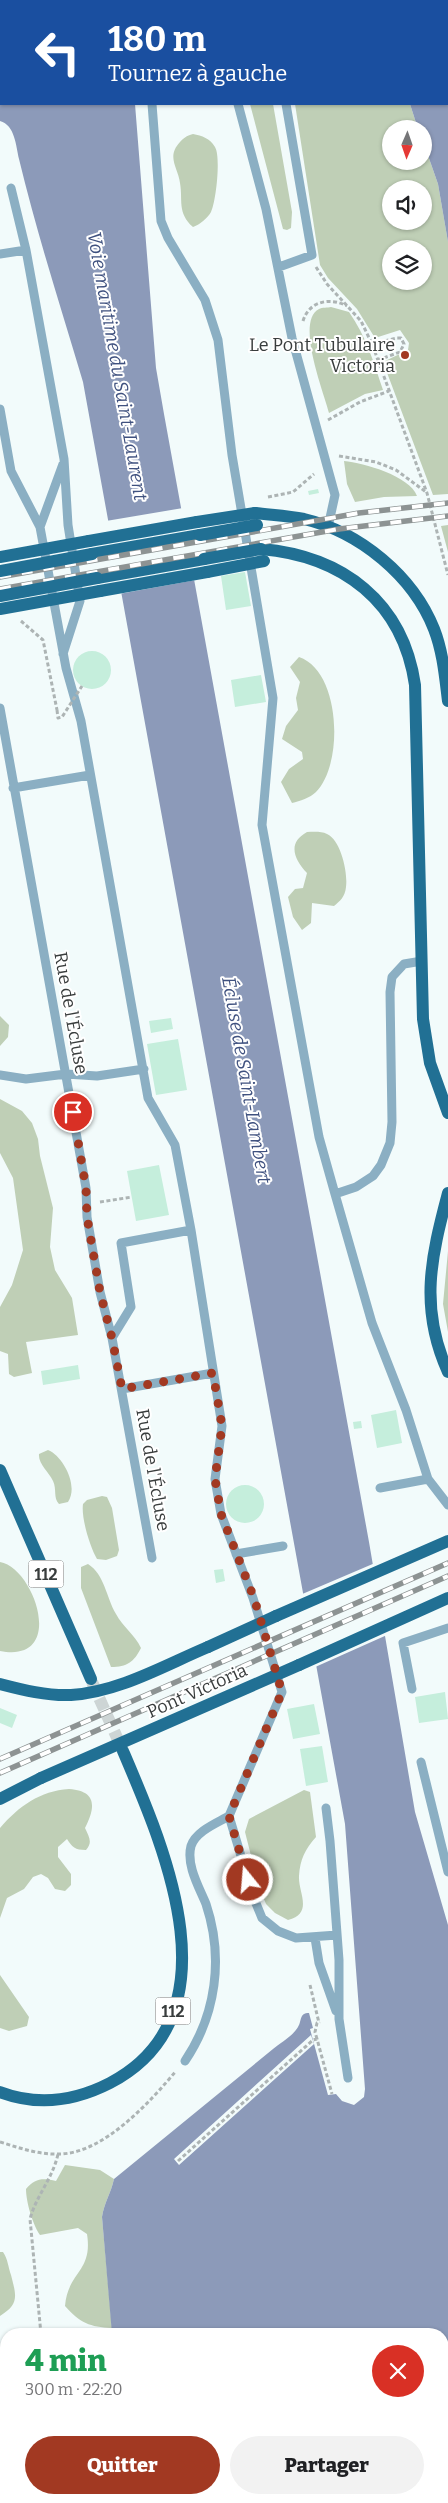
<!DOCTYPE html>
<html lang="fr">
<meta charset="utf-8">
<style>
body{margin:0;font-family:Bitter,serif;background:#f2f2f2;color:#202124;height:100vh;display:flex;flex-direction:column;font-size:19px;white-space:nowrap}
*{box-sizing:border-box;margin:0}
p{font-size:16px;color:#757577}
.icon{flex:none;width:28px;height:28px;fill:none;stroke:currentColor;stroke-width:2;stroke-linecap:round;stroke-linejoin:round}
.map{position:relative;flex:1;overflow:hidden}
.details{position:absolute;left:0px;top:2328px;width:449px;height:176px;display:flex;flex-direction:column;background:#fff;border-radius:20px 20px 0 0;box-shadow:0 1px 4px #0004}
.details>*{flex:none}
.banner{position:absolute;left:0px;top:0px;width:449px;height:105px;box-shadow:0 1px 4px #0004;background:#1a4fa0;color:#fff;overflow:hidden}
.needle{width:32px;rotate:182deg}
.controls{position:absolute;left:382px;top:120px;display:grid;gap:10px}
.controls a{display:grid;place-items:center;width:50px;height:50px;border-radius:50%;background:#fff;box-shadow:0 1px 4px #0004;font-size:25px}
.pin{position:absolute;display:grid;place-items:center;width:42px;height:42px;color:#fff;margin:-21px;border:2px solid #fff;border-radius:50%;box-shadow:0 1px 5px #0007}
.me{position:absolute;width:55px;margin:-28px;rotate:343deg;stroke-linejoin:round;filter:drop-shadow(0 0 4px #0008)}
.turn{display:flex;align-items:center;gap:18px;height:105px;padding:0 25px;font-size:22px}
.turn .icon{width:65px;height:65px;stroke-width:2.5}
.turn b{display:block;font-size:35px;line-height:42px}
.round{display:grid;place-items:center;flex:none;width:52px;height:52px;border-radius:26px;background:#f2f2f2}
.summary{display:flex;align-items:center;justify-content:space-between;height:85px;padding:0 25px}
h1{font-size:30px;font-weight:800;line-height:38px;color:#1e9e55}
.action{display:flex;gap:10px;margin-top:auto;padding:10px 25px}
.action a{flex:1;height:58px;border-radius:30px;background:#a23922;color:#fff;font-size:20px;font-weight:800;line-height:58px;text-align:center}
.action a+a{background:#f2f2f2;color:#202124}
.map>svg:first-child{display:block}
</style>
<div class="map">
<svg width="448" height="2503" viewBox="0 0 448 2503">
<rect width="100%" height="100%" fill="#f2fbfb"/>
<!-- green -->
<path fill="#bfcfb6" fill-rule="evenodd" d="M278,0H374L375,1H278Z
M250,104H273L292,212L291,228L287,230L283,229Z
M295,104H410L418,129H391V161H424V144L438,184L448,242V494L433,495L383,362L408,350L409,343L400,330L375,338L357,309L328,278L320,265ZM391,189H424V221H391ZM391,249H424V281H391Z
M193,134C202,136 210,138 215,147C221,157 216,202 211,212C208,218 199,225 193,227C177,213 183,200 180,183C178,167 166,157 180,142C184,138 186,136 193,134Z
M331,307L349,312C366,336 374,363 383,390L365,394L329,413C324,393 295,321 319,309C322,307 328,308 331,307Z
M344,461C364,463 410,476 417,496L384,497L355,502L347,484Z
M448,525V552L441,526Z
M299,657C341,671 344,764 316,792C310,798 300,801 292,803L281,782L289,769L303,759L302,752L282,739L286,726L298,710L296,698L300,682L290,667Z
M307,832C313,832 321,831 327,834C341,840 348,873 346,887C345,897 340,901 334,906L312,903L311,923L302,930L293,917L288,897L295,889L303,888L307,873C294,859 287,843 307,832Z
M0,1016L9,1025L8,1037L0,1046Z
M0,1099L22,1111L32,1123L38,1139L40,1156L53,1208L50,1247L55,1270L72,1298L78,1335L26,1342L32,1373L14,1377L9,1374L8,1354L0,1351V1307L12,1285L23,1250L13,1178L0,1153Z
M448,1251V1332L443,1304Z
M48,1450C63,1456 79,1486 68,1502L59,1504C53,1498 57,1489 53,1481C49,1472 38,1464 39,1454Z
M102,1496L107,1497L112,1508L119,1550L117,1556L106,1560L97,1559C90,1547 81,1518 83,1504L87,1500Z
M0,1562C35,1568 67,1664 0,1651Z
M88,1564C105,1575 106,1597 116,1614C123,1627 135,1635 141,1648C134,1662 127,1667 111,1667L81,1588V1567Z
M69,1789C98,1791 95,1808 85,1828C89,1837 93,1842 86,1850C75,1850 72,1847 67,1839L58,1847V1857L71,1874V1885L65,1891L55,1889L48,1878L41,1874L33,1877L24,1889L7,1898L0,1918V1828C19,1806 40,1791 69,1789Z
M304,1790L310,1792L316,1837C305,1849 300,1860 299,1876C298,1893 314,1913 288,1920L275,1913L266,1904L259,1887L245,1832L249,1819Z
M0,1975L29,2017L27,2026L9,2031L0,2028Z
M65,2165L100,2170L114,2179C111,2193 104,2203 102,2217L112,2328C90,2327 80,2323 65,2306C68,2271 93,2272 87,2234L78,2228L40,2235C33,2225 26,2202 26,2189C35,2178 43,2178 56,2181Z
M0,2252H3C8,2259 8,2267 11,2275C16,2295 20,2304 0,2316Z
M31,2498H67L68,2503H34Z"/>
<!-- water -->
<path fill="#8c9ab9" d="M0,0H126L1,1V104H135L156,368L164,414L369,1542L415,1812L448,1925V2503H126V2498H442V2334H112L102,2217C104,2203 111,2193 114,2179L273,2049C280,2043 293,2036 298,2027C302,2021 299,2013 309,2013L313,2028L310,2029L328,2095L336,2094L342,2101L354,2105L364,2097L365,2089L345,1824L83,382C61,308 37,234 19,159C16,146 15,125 0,121Z
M374,0H448V242L438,184L424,144V129H418L410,104H448V1Z
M0,2420L6,2436V2498H31L34,2503H0Z"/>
<!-- pier -->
<path fill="#f2fbfb" d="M183,508L196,580L119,594L106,521Z
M375,1563L387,1635L313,1668L300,1595Z
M311,2035L314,2044L179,2165L174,2159Z"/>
<!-- building -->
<path fill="#c5eedc" d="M318,489L319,493L309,495L308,491Z
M245,572L251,606L226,610L221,576Z
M73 670a19 19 0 1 1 38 0a19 19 0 1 1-38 0Z
M261,675L266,702L235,707L231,680Z
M171,1018L173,1029L151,1033L149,1021Z
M178,1039L187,1090L156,1095L147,1044Z
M159,1165L169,1215L136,1221L127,1171Z
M78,1365L80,1379L43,1385L41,1371Z
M396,1410L402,1443L377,1448L371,1415Z
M361,1421L362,1428L354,1429L353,1422Z
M226 1504a19 19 0 1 1 38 0a19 19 0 1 1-38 0Z
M223,1569L225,1581L216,1583L214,1570Z
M445,1692L448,1719L419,1723L415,1697Z
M314,1704L320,1734L293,1739L287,1709Z
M0,1708L17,1715L12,1728L0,1723Z
M322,1746L328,1782L306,1786L300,1749Z"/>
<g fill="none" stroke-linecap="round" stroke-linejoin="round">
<!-- primary-tunnel -->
<path stroke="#cdd5d5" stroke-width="12" stroke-dasharray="12 6" stroke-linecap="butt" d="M92,1682L123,1751"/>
<!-- path -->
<path stroke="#adb4b4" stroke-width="3" stroke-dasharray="4 2.5" stroke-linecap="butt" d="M316,267L327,284L361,321L372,344L427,493L448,575
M303,321C309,301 330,297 347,306
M372,344L397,338H401L404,344L400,352L378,360
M328,420L360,402L389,391
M339,456L376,462L396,470L426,492
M268,497L293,492L314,474
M21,621L43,640L57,710
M100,1202L132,1197
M310,1985L319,2023
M317,2039L315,2032L317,2023L320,2022
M0,2142C20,2148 39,2155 60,2154C104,2153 150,2102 176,2071
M178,2161L313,2040L317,2039L332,2094
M41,2334L30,2219C36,2196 53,2178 58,2154
M78,2498V2503"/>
<!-- lane -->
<path stroke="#8bafc3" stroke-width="9" d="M143,0V1
M269,0V1
M152,104L161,221L168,238L205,300L218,340L232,455L273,698L262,825L319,1137L335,1194L356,1187L373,1176L381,1165L390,1143L392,1122L390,992L392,977L404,964L422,961
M238,104L266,209L292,338L335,495L328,527
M11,188L26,250
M0,254L26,250L64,459L68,525L80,601L63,654
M279,267L312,255L286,104
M0,409L11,471L40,527L66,668L81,721L148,1098L175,1145L191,1230L222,1426L215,1479L221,1514L253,1598L282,1692L229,1816L253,1896L262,1918L278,1931L296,1938L337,1935
M40,527L63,464
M0,708L86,1188L87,1217L100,1292L112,1338L152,1558
M13,788L90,775
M0,1075L26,1079L66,1074L97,1076L144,1069
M335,1194L372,1323L406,1410L428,1479L448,1505
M112,1338L131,1307L121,1243L191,1230
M122,1389L213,1373
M380,1488L428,1479
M236,1554L283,1546
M412,1689L403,1643L448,1628
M421,1762L448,1872
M326,1808L330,1841L339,1960V2019L348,2078
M315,1938L319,1963L336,2011
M185,2061C216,2015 224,1958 206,1904C199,1887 186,1865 191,1846C196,1831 217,1823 229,1816"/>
<!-- primary -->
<path stroke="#217094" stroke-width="12" d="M255,513C271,515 288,516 304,519C360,532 413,576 434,629C443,652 445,677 448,701
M89,541L197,522
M261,549C343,556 403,602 415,685L423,1019L430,1063L448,1113
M92,554L200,535
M97,578L204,559
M100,591L207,572
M448,1193C431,1257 419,1308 448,1372
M0,1470L91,1679
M276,1616L448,1541
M299,1665L448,1598
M0,1684C23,1690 47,1696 71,1695C119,1692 165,1665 208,1647
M0,1799L41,1778
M0,2092C37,2106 75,2101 110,2083C238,2016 165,1849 123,1751"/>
<defs>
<path id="rail" d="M0,577L359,513L448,503
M0,589L339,529L448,516
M0,1759L448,1563
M0,1773L448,1576"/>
</defs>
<!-- rail casing -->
<use href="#rail" stroke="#8d9393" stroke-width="5.5"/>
<!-- rail -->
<use href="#rail" stroke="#fff" stroke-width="4" stroke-dasharray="11" stroke-linecap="butt"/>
<!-- path-bridge -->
<path stroke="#adb4b4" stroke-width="3" stroke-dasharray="4 2.5" stroke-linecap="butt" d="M57,710L58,718L62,717L82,686"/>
<!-- primary-bridge -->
<path stroke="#217094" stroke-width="12" d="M197,522L255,513
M200,535L257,525
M0,557L89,541
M204,559L261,549
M0,571L92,554
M207,572L264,561
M0,596L97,578
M0,609L100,591
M208,1647L276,1616
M41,1778L299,1665"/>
</g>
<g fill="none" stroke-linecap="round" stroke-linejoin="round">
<!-- route -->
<path stroke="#a23922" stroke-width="9" stroke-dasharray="0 16.2" d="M73,1112L86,1188L87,1217L100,1292L112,1338L122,1389L213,1373L222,1426L215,1479L221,1514L254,1598L282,1692L229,1816L248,1880"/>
</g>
<!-- markers -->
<circle fill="#a23922" stroke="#fff" stroke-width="2" cx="405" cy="355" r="5"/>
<g text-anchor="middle" stroke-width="4" stroke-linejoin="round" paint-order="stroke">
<!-- shield labels -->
<g fill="#fff" stroke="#747777" stroke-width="1">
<rect x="28.5" y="1560.5" width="35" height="27" rx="4"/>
<rect x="155.5" y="1997.5" width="35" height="27" rx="4"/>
</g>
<g font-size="16" font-weight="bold" fill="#393d3d">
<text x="46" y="1580">112</text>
<text x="173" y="2017">112</text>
</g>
<!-- poi labels -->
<g font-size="18" fill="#393d3d" stroke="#fff" text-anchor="end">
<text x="395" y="351">Le Pont Tubulaire<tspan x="395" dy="21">Victoria</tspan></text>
</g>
<!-- street labels -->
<g font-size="18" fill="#393d3d" stroke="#fff">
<text transform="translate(71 1013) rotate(80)" y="6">Rue de l'Écluse</text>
<text transform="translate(153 1470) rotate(80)" y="6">Rue de l'Écluse</text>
<text transform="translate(197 1691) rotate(-24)" y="6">Pont Victoria</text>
</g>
<!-- water labels -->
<g font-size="19" font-style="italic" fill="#3f517f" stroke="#fff">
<text transform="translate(118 366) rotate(80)" y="7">Voie maritime du Saint-Laurent</text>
<text transform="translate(247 1080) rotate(80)" y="7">Écluse de Saint-Lambert</text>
</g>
</g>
</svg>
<div class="controls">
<a><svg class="needle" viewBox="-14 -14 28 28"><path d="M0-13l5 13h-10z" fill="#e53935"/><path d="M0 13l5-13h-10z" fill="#757577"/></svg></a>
<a><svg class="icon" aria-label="sound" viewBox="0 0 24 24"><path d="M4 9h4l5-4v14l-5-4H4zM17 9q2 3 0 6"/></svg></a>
<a><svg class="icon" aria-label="layers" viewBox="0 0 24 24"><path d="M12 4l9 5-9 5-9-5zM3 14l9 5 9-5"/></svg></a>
</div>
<div class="pin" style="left:73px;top:1112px;background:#d93025"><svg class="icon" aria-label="arrive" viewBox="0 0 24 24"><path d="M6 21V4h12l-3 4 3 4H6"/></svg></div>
<svg class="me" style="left:248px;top:1880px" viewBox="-20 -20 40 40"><circle r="17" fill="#a23922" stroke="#fff" stroke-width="3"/><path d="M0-11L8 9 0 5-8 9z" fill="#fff"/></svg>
<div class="banner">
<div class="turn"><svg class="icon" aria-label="left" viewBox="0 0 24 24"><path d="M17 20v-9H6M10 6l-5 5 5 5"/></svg><div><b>180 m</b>Tournez à gauche</div></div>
</div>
<section class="details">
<div class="summary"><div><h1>4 min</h1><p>300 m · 22:20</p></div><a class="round" style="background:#d93025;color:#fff"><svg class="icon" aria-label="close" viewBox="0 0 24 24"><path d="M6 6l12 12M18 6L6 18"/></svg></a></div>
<div class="action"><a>Quitter</a><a>Partager</a></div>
</section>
</div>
